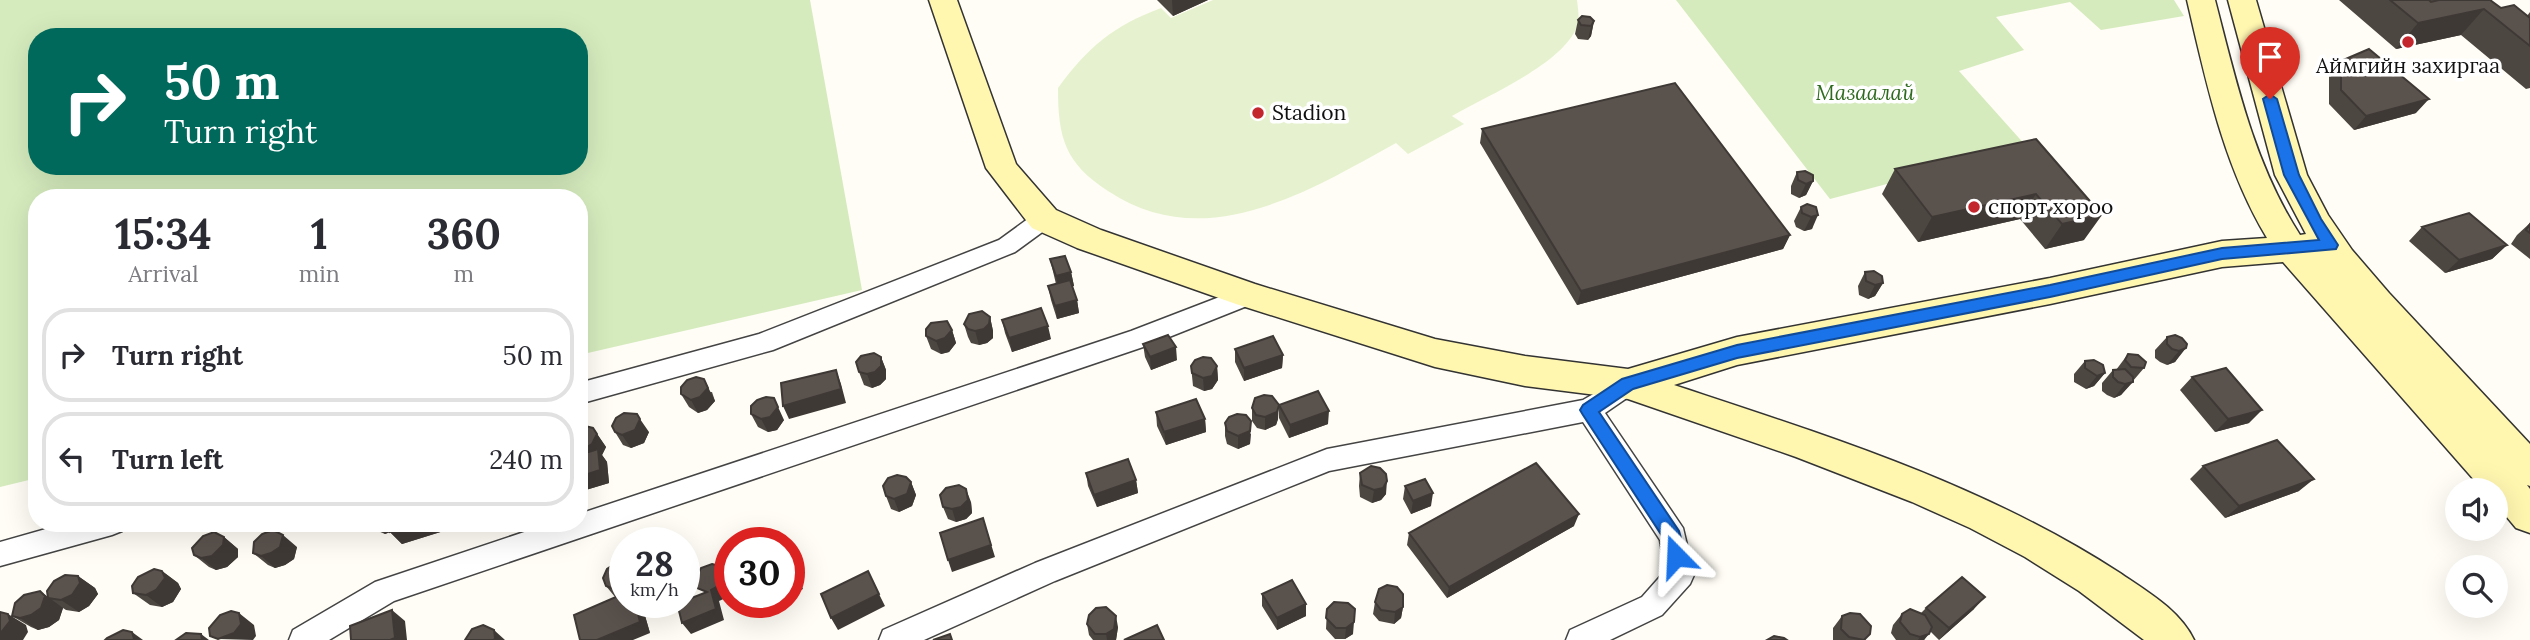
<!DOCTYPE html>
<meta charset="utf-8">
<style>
body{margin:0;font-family:Lora,serif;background:#f7f7f7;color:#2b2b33;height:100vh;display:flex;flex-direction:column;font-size:26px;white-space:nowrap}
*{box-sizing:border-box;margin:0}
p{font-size:23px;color:#7c7c81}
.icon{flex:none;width:38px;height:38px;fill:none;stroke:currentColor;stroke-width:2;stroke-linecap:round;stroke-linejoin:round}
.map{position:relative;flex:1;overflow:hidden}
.drawer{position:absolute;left:28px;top:189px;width:560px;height:343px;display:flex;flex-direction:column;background:#fff;border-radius:28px;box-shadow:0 7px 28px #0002}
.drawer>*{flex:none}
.guide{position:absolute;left:28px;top:28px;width:560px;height:147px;border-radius:28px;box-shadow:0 7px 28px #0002;background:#00695c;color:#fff;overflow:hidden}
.controls{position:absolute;left:2445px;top:478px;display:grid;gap:14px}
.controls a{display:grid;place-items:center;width:63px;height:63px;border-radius:50%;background:#fff;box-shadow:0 7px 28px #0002;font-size:35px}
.speed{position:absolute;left:609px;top:527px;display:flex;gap:14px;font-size:35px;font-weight:700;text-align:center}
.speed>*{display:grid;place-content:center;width:91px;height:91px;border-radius:50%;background:#fff;box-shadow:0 7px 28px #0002;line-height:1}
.speed small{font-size:18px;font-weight:400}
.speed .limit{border:10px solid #d22;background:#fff;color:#111}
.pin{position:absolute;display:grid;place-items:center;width:60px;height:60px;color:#fff;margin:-72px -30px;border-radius:50% 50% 50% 0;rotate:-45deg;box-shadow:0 0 7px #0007}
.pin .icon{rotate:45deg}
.me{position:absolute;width:77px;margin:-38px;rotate:339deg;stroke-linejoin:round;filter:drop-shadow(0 0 5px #0008)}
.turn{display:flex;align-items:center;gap:24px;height:147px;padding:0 21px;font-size:32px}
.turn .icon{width:91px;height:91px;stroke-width:2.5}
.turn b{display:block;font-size:49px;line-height:60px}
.eta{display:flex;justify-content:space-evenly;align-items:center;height:119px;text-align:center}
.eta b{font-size:42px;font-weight:800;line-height:49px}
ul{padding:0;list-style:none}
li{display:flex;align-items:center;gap:21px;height:94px;margin:0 14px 10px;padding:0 7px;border:4px solid #e1e1e2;border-radius:28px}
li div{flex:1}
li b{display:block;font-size:26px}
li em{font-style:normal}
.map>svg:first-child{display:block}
</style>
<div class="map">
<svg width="2530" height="640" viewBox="0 0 2530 640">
<rect width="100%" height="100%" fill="#fffdf5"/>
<!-- green -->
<path fill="#d5ebbd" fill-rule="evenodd" d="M0,0H810L862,290L579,355V198H37V478L0,487ZM37,37H579V166H37Z
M1676,0H2174L2184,16L2101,30L2070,2L1996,17L2024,50L1959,71L2027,147L1830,199Z"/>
<!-- pitch -->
<path fill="#e6f2cf" d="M1213,0H1577C1578,9 1580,19 1577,27C1561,65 1488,95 1452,116L1464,124L1408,154L1396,143C1309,191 1205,256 1108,191C1065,163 1058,138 1058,88C1088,47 1113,26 1161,8L1171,18Z"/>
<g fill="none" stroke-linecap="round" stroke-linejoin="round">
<defs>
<path id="street" d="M1044,210L1052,213L1056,219L1052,225L1015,252L773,350L579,404V383L759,334L999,240L1036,213Z
M1248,286L1257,288L1260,295L1257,302L1149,345L394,601L329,640H289L293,630L375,582L551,523H579V514L1131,331Z
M1628,374L1637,377L1641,384L1637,391L1605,413L1683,528L1694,575L1690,584L1662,615L1610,640H1566L1570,630L1642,597L1665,571L1660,540L1583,422L1329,471L1055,581L924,640H879L883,630L1035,563L1327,449L1583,400Z
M67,523H126L122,531L112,535L0,566V542Z"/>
<path id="secondary" d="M929,0H957L1016,164L1056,210L1101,230L1255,284L1435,339L1525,356L1628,369L1737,337L2050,278L2222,241L2267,238C2223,165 2206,81 2187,0H2215C2236,81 2254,164 2300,235L2306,234L2275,175L2228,0H2256L2307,175L2328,215L2352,250L2389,293L2530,444V486L2527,485L2530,489V533L2516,528L2496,504V490H2483L2283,262L2222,267L2050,304L1737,365L1674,385C1828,436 1983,484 2120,573C2146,591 2180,610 2194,640H2144L2079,591L2025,557L1970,528L1912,502L1796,457L1628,399L1525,386L1435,367L1236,304L1077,248L1032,228L986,168Z"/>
</defs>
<!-- street casing -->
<use href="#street" stroke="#444" stroke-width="3"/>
<!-- secondary casing -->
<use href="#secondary" stroke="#333" stroke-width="3"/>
<!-- street -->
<use href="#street" fill="#fff" fill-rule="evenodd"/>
<!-- secondary -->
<use href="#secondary" fill="#fff6b0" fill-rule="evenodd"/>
</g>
<!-- wall -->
<path fill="#4d4742" d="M1157,0H1208L1173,16Z
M2339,0H2490L2501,8L2527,16L2530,12V88L2526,89L2461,35L2396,49Z
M1578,20L1594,21L1591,36L1588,40L1578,39L1575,34Z
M2341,61L2416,113L2354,130L2329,104V75Z
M1482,129L1790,235L1783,249L1577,305L1480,143Z
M2036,139L2084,240L2045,249L2020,219L1918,242L1882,194L1895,169Z
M1797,172L1813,181L1806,195L1799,198L1791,194V186Z
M1801,207H1816L1812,229L1804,231L1796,227L1794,221Z
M2530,223V259L2511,244L2517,235Z
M2422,227L2507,245L2492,259L2445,273L2409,241Z
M1050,259L1071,272L1074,286H1072L1077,300L1079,313L1057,319L1051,300L1048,286L1056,284Z
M1865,272L1883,283L1875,296L1868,299L1859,295L1858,286Z
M990,317L993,331V338L987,343L979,345L971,343L968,337L964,324Z
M1002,320L1051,339L1012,352L1005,333Z
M952,330L956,343L949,352L941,354L931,349L926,336Z
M2167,337L2187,344L2175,362L2167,365L2160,362L2155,358V350Z
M1143,344L1177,360L1151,370L1145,357Z
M1235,349L1283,355L1282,368L1244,381L1235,362Z
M2128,354L2144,368L2121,395L2114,398L2107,395L2102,391V383L2113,370H2116Z
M881,357L886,370V379L880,385L872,388L864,385L859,372Z
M2085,361L2105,373L2094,386L2086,389L2074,382V374Z
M1191,366H1217L1218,380L1212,389L1204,391L1193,386Z
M2192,377L2249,423L2215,432L2180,390Z
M712,392L715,401L707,410L698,413L689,407L681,394Z
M1279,405L1328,424L1289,438L1279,418Z
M1252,408L1278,419L1276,425L1265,430L1257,428L1252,421Z
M1156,412L1205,419L1206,432L1166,445L1157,426Z
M751,414L784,420L777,430L768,432L758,427Z
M1225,423L1251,434L1250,444L1238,449L1227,444L1225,436Z
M593,428L606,447L602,455L607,462L609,483L579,492V429Z
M615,432H649L644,443L631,448L623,445Z
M2203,466L2299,491L2225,518L2190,479Z
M1086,473L1136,480L1138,493L1097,507L1088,486Z
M1360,473L1386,494L1381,500L1372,503L1360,497L1359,486Z
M911,482L916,495L912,506L899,512L891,509L886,496Z
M1405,486L1431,506L1411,514L1403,499Z
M971,502L972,513L966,519L956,522L948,519L943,507Z
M369,523H450V529L402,544L390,532L385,534L378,531Z
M1574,526L1447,598L1407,545L1409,533Z
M224,537L238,549V557L227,567L216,570L209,567L194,555Z
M297,547L294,559L285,565L275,568L268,565L253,553Z
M607,569L625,602H641L650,633L615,597L606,586Z
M162,571L178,583L181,589L173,602L162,607L150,605L133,593Z
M78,576L95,588L98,594L89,606L79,612L66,610L63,608L59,620L49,627L38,630L31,627L12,616L48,596Z
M1262,594L1306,616L1277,630L1262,606Z
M1375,602L1403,607L1401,618L1394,624L1379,621L1373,614Z
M1926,608L1974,609L1939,640L1930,631L1924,640H1896L1891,633L1893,625L1902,614L1921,613Z
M1327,609L1353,634L1345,639H1335L1326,629Z
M1842,616L1866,640H1833V628Z
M1087,624L1118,627L1116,640H1093L1089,635Z"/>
<!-- shaded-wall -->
<path fill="#3f3936" d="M1172,0H1208L1173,16Z
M2484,9L2461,35L2396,49L2418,23Z
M1594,21L1591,36L1588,40L1591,26Z
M2429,99L2416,113L2354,130L2366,116Z
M1813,181L1806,195L1799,198L1806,184Z
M2036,194L2020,219L1918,242L1932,217Z
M1818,215L1812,229L1804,231L1811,217Z
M2102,215L2084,240L2045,249L2062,224Z
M1790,235L1783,249L1577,305L1581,291Z
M2507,245L2492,259L2445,273L2459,260Z
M1071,272L1074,286L1058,290L1056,276Z
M1883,283L1875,296L1868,299L1875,285Z
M1077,300L1079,313L1057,319L1055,306Z
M990,317L993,331V338L987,343L979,345L975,331Z
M1048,326L1051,339L1012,352L1009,338Z
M952,330L956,343L949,352L941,354L936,341Z
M1176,347L1177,360L1151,370L1150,357Z
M2186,348L2175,362L2167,365L2179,351Z
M1283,355L1282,368L1244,381V368Z
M881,357L886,370V379L880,385L872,388L867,374Z
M1217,366L1218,380L1212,389L1204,391L1203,378Z
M836,370L841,384L846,403L789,419L783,406Z
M2105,373L2094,386L2086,389L2097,376Z
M704,379L715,401L707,410L698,413L691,400Z
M2133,382L2121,395L2114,398L2125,384Z
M774,398L784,420L777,430L768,432L761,419Z
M1279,405L1278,419L1276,425L1265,430V417Z
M2262,410L2249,423L2215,432L2228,419Z
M1329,411L1328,424L1289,438L1290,425Z
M640,419L649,432L644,443L631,448L622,435Z
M1205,419L1206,432L1166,445L1164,432Z
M1251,421L1250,444L1238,449V436Z
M593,428L606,447L602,455L607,462L609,483L579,492V477L592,462L583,449Z
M2314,479L2299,491L2225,518L2239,506Z
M1136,480L1138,493L1097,507L1094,495Z
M1387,481L1386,494L1381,500L1372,503L1374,490Z
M911,482L916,495L912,506L899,512L894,499Z
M966,489L971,502L972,513L966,519L956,522L952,509Z
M1433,493L1431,506L1411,514L1413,501Z
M1579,514L1574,526L1447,598L1449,587Z
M983,518L995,557L952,572L948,560Z
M374,523H450V529L402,544L390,532L385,534Z
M283,535L297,547L294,559L285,565L275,568L261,556Z
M224,537L238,549V557L227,567L216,570L201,558Z
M789,557L803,589L789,596Z
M162,571L178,583L181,589L173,602L162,607L146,595Z
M724,573L730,581V591L728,597L719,601L724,620L691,634L682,623Z
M78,576L95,588L98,594L89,606L79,612L61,600Z
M625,584V600L623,601L614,589Z
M40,591L63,608L59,620L49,627L38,630L20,618Z
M879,594L885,606L838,630L831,618Z
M1985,597L1974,609L1939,640L1949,628Z
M635,602H641L650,633L633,640H597Z
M756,602H775L761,609Z
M1306,604V616L1277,630V618Z
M1403,607L1401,618L1394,624L1395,612Z
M392,610L405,621L407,640H390Z
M239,613L254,625L256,636L253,640L218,639Z
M8,614L26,625L28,632L23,640H0V634Z
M1116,616L1118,627L1116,640H1107L1106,634Z
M1354,622L1353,634L1345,639L1346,628Z
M494,630L505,640H494Z
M132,632L143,640H133Z
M201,634L209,640H202Z
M1929,634L1924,640H1918L1920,637Z"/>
<!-- building -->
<path fill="#5a524d" stroke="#3f3936" stroke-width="2" d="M2390,0H2429L2431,2L2439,0H2490L2501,8L2514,5L2530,18V46L2484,9L2418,23Z
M1582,16L1590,17L1594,21L1591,26L1581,25L1578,20Z
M2369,49L2429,99L2366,116L2341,90V61Z
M1675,83L1790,235L1581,291L1482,129Z
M2036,139L2102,215L2062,224L2036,194L1932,217L1895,169Z
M1805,171L1813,175V181L1806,184L1798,180L1797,172Z
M1807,204L1816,207L1818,215L1811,217L1802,213L1801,207Z
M2469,213L2507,245L2459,260L2422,227Z
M2530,224V233L2526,230Z
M1065,256L1071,272L1056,276L1050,259Z
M1874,271L1882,276L1883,283L1875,285L1866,281L1865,272Z
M1070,280L1077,300L1055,306L1048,286Z
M1041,308L1048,326L1009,338L1002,320Z
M982,311L990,317L989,324L984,329L975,331L968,329L964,324L969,314Z
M947,321L952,330L945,338L936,341L926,336V329L931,323Z
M1168,335L1176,347L1150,357L1143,344Z
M2175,335L2182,338L2187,344L2186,348L2179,351L2172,349L2167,344V337Z
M1273,336L1283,355L1244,368L1235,349Z
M874,353L881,357V366L875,372L867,374L859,372L856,362L861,356Z
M2128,354L2138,355L2146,362L2144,368L2131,367L2125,360Z
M1203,357L1211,358L1217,366L1212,376L1203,378L1192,373L1191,366L1195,360Z
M2094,360L2103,365L2105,373L2097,376L2085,368V361Z
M2226,368L2262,410L2228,419L2192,377Z
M2125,369L2133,377V382L2125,384L2118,382L2113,377V370Z
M836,370L841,389L783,406L781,383Z
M696,377L704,379L708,388L700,397L691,400L681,394V387L687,380Z
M1318,391L1329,411L1290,425L1279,405Z
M1264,395L1272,396L1279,405L1277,412L1265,417L1256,415L1252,408L1255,398Z
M766,397L774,398L778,407L770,417L761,419L751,414V406L757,400Z
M1196,399L1205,419L1164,432L1156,412Z
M624,413L637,414L640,419L635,430L622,435L615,432L612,426L616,418Z
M1237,414L1246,415L1251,421L1250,431L1238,436L1227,431L1225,423L1229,417Z
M585,426L593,428L597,434L592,444L583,449H579V429Z
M2277,440L2314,479L2239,506L2203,466Z
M598,449L600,470L579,477V455Z
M1128,459L1136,480L1094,495L1086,473Z
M1536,463L1579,514L1449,587L1409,533Z
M1371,466L1380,468L1386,474L1387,481L1383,488L1374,490L1362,485L1360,473Z
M897,475L906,477L911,482L907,494L894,499L886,496L883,486L888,478Z
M1425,479L1433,493L1413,501L1405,486Z
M959,485L966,489L968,500L961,507L952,509L943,507L940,495L946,488Z
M983,518L991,545L948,560L940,533Z
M390,523H419L390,532Z
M273,530L283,535L280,547L271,553L261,556L253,553L254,542L262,534Z
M214,532L224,537L223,545L212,556L201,558L194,555L192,548L203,536Z
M789,560L796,578L789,581Z
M616,563L625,564V584L614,589L606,586L603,578L607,569Z
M712,564L720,566L724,573L720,585L711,590L716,609L682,623L677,603L684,602V601L707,592L697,588L694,581L701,568Z
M154,569L162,571L165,578L156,590L146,595L133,593L132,586L138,577Z
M868,571L879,594L831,618L821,594Z
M65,575L78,576L80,583L72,595L61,600L48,598L47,591L54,581Z
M1962,577L1985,597L1949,628L1926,608Z
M1292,580L1306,604L1277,618L1262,594Z
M1387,585L1397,587L1403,594V607L1395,612L1381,610L1375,602L1379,589Z
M40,591L45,596L41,608L31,615L20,618L12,616L15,603L24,595Z
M625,593V602H635L640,622L597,640H580L574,615Z
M1334,602L1348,603L1355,609L1354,622L1346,628H1336L1326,618L1327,609Z
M1106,607L1116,616L1114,629L1106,634H1095L1087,624L1089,615L1096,608Z
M1910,609L1925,615L1932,627L1929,634L1920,637L1910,634L1900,622L1902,614Z
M392,610L395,638L390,640H351L350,626Z
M231,611L239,613L241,624L234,633L218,639L210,636L209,628L220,615Z
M0,612L8,614L10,621L0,634Z
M1850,613L1860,614L1871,626L1870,634L1864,640L1849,637L1841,629L1842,616Z
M483,625L494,630L495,638L494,640H465L472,629Z
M1157,625L1164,640H1124Z
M123,630L132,632L134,639L133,640H105L107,638Z
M186,633L201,634L202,640H176Z
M950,634L952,640H933Z
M1774,636L1784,638L1787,640H1767Z"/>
<!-- route -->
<path fill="#1a73e8" stroke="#114b97" stroke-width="2" d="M2270,94L2277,99L2299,175L2321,219L2338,245L2336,249L2222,259L2050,297L1737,358L1633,389L1599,412L1679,531L1686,556L1683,562L1676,564L1670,562L1664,539L1583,415L1580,410L1583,405L1622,379L1737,345L2050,285L2222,248L2319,240L2284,175L2263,99Z"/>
<!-- markers -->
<g fill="#c4262e" stroke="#fff" stroke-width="2.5">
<circle cx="2408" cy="42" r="7"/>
<circle cx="1258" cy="113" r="7"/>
<circle cx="1974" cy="207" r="7"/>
</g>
<g text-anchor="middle" stroke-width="7" stroke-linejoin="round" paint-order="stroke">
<!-- poi labels -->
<g font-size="21" fill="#111" stroke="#fff" text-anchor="start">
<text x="2408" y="73" text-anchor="middle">Аймгийн захиргаа</text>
<text x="1272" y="120">Stadion</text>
<text x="1988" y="214">спорт хороо</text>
</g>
<!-- park labels -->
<g font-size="21" font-style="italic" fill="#2f6b1f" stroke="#fff">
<text x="1865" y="100">Мазаалай</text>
</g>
</g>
</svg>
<div class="controls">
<a><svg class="icon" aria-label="sound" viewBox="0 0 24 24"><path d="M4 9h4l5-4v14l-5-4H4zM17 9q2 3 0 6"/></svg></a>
<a><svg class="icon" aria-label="search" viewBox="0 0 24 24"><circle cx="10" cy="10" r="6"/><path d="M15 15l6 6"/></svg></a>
</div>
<div class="speed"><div>28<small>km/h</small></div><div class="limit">30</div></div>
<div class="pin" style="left:2270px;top:99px;background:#d93025"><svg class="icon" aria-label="arrive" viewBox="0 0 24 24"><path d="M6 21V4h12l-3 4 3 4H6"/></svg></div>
<svg class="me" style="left:1676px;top:556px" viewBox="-20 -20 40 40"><path d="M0-17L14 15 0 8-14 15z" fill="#1a73e8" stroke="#fff" stroke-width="4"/></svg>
<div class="guide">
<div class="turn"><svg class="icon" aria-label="right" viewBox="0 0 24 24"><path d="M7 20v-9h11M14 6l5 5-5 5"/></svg><div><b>50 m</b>Turn right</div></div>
</div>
<section class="drawer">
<div class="eta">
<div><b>15:34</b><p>Arrival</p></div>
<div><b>1</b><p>min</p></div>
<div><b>360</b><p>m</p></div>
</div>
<ul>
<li><svg class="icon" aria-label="right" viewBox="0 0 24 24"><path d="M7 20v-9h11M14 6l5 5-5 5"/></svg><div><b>Turn right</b></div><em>50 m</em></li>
<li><svg class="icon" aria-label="left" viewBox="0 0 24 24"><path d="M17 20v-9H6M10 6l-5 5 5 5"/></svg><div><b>Turn left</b></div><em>240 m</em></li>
</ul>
</section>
</div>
